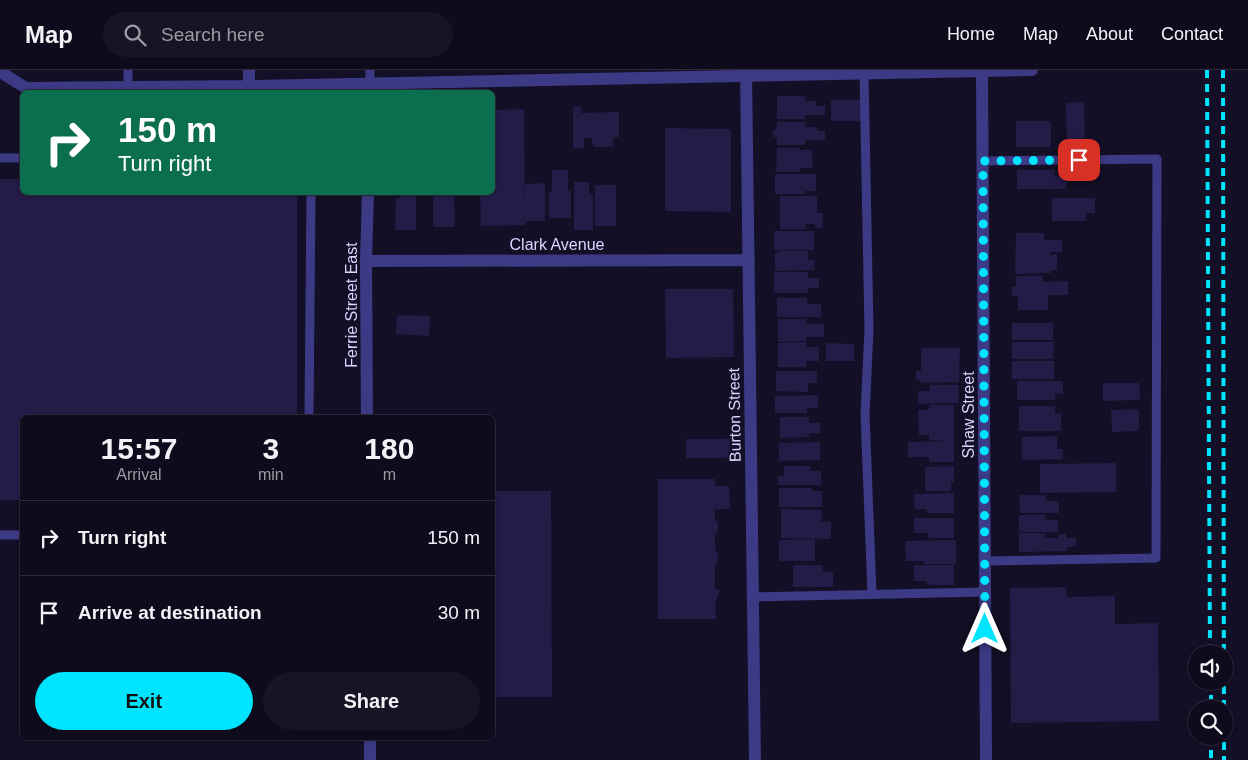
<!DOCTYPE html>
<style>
body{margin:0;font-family:Arial,sans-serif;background:#171425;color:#f1f3f6;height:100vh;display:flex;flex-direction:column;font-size:19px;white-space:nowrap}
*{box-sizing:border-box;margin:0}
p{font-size:16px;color:#9b9ba3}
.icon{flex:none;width:28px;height:28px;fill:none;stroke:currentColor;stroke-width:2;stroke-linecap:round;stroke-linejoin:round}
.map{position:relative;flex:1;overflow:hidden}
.panel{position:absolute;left:20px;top:345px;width:475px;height:325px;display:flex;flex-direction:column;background:#0e0b1c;border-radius:8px;box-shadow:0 1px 4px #0004,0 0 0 1px #2e2b3b}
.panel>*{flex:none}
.top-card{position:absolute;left:20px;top:20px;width:475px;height:105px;border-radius:8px;box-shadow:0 1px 4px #0004,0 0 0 1px #2e2b3b;background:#0b6e4f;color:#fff;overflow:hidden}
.fabs{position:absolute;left:1188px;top:575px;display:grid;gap:10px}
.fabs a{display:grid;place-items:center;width:45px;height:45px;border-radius:50%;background:#0e0b1c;box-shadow:0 1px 4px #0004,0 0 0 1px #2e2b3b;font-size:25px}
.pin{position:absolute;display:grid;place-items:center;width:42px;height:42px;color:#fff;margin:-21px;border-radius:10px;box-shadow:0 2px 8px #0006}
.me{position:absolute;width:55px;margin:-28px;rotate:0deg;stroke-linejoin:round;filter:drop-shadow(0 0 4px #0008)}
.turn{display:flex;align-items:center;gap:18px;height:105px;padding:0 15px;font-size:22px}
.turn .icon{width:65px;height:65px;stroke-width:2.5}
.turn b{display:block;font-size:35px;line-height:42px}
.eta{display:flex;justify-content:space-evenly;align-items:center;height:85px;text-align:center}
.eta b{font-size:30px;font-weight:800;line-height:35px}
.button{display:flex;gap:10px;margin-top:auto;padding:10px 15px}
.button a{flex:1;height:58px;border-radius:30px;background:#00e5ff;color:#111;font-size:20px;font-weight:800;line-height:58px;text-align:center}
.button a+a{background:#171425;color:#f1f3f6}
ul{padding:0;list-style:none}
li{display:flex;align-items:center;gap:15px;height:75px;padding:0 15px;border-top:1px solid #2e2b3b}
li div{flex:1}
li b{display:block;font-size:19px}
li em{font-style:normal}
header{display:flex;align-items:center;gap:30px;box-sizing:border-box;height:70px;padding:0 25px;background:#0e0b1c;border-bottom:1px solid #2e2b3b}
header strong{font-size:24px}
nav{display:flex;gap:28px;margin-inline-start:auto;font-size:18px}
.search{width:350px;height:45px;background:#171425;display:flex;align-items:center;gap:12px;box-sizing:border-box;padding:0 18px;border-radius:28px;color:#9b9ba3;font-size:19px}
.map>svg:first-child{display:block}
</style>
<header>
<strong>Map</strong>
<div class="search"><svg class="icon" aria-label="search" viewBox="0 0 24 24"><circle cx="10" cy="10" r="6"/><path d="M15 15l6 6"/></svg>Search here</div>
<nav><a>Home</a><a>Map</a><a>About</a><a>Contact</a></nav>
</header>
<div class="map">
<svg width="1248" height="690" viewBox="0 0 1248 690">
<rect width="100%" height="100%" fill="#130f26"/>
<!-- building -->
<path fill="#241b47" d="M777,26H805V31H816V36H825V45H805V49H777Z
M831,30H861V51H831Z
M1084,32L1085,74H1067L1066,33Z
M573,37H581V43L619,42V67H613V77H593L592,68H584V78H573Z
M524,39L525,155L481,156L480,126H455V122H492V40Z
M1016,51H1051V77H1016Z
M777,52H805V57H817V61H825V70H805V75H777V67H773V60H777Z
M665,58L731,59V142L665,141Z
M777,78H800V80H812L813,98H800V102H776Z
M552,100H568V121H571V148H549V122L552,121Z
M1017,100H1055V106H1066V119H1017Z
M775,104H816V121H805V124H775Z
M0,109H22V122H297V348H22V430H0Z
M574,112H589V125H593V160H574Z
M545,113V151H525V114Z
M595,115H616V156H595Z
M401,122H416V160H395L396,128H401Z
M433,122H454L455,157H433Z
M780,126H817V143H823L822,158H815V154H806V159H780Z
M1052,128H1095V143H1086V151H1052Z
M774,161H814V180H774Z
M1016,163H1044V170H1062V182H1050V185L1057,184V200H1051V203L1015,204Z
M780,181H808V190H814L815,200L775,201V183Z
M774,202H808V208H819V218H808V223H774Z
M1016,206H1043V212L1068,211V225H1048V240H1018V226H1012V217H1016Z
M665,219H733L734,287L666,288Z
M777,228H807V234H821V247H777Z
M397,245L430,246L429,266L396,264Z
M778,249H806V254H824V267H806V271L778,272Z
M1012,253H1053V270H1012Z
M806,272V277H819V291H806V297H778V273Z
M1012,272H1054L1053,289H1012Z
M826,273L854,274V291H826Z
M921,278H960L959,312L921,313L920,311L916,310V301H921Z
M1012,291H1054V309H1012Z
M776,301H817V313H808V322L776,321Z
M1017,311H1063V324H1055V330H1017Z
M1103,313H1139L1140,330L1103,331Z
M930,315H958L959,333L918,334V321H930Z
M818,325V338H807V343H775V326Z
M929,335H954V392H929V387H908V372L945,371L929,370V365H919L918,340H929Z
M1019,336H1055V343H1061V361H1019Z
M1139,339V361L1112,362L1111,340Z
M780,347H809V353H820V363H809V367L780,368Z
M1057,366V379H1063V389L1022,390L1021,367Z
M686,369H730L731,388H686Z
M820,372V390L779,391V373Z
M1116,393V422L1040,423V394Z
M784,396H810V401H821V415H778V406H784Z
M954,396V412H951V421H925V397Z
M658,409H715V416H729L730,439H715V450L718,453V461L715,465V479L718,485V491L715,495V520H720L715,533L716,549H658Z
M779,418H812V421H822V437H779Z
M492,421H551L552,627H492Z
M954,423V443H927V439H915L914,424Z
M1019,425H1046V431H1059V443H1020Z
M781,439L822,440L821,452H831V469L781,468Z
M1019,445H1045V450H1058V462H1019Z
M914,448H954V468H929L928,463H914Z
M1019,463H1045V468H1058V464H1066V468H1076V476L1067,477V481L1019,482Z
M815,469V491H779V470Z
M956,470V494H924V491H906L905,471Z
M793,495H823V502H833V517H793Z
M914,495H954V515H927V511H914Z
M1066,517L1067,527L1115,526V554L1158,553L1159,651L1011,653L1010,518Z"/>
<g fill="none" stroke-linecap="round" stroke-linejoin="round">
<!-- lane -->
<path stroke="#3d3a85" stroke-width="9" d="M128,0V17
M864,3L869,260L865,344L872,524
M370,13V0
M0,88H22
M983,91L1157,89L1156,488L985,491
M309,348L311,122
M0,465H22
M753,527L985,522"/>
<!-- street -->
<path stroke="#3d3a85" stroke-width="12" d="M3,0L5,5L26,18L249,16L1032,0
M249,0V16
M746,0L755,690
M982,0L986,690
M366,191L749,190
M367,348L366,191L368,122
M370,668V690"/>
<!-- rail -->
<path stroke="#00e5ff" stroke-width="4" stroke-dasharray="8 6" stroke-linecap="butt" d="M1207,0L1210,584
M1223,0L1224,690
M1211,611V639
M1211,666V690"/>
</g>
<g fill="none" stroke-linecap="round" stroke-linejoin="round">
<!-- route -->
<path stroke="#00e5ff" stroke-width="9" stroke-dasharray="0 16.2" d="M985,559L983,91L1079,90"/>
</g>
<g text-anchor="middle" stroke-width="5" stroke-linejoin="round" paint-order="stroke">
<!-- street labels -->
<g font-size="16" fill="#d9d4ff" stroke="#130f26">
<text x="557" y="180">Clark Avenue</text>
<text transform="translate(351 235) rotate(-90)" y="6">Ferrie Street East</text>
<text transform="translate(734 345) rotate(-91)" y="6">Burton Street</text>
<text transform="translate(968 345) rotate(-90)" y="6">Shaw Street</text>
</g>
</g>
</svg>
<div class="fabs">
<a><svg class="icon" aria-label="sound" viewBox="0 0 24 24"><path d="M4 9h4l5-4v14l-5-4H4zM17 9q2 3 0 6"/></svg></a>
<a><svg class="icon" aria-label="search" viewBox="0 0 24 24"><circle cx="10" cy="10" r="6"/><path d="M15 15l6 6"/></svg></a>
</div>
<div class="pin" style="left:1079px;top:90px;background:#d93025"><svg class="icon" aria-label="arrive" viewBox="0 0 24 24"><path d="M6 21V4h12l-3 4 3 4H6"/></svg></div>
<svg class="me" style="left:985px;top:559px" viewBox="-20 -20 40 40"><path d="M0-17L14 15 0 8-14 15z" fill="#00e5ff" stroke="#fff" stroke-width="4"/></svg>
<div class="top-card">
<div class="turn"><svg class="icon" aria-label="right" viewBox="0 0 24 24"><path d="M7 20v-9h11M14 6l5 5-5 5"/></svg><div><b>150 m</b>Turn right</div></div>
</div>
<section class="panel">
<div class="eta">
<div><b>15:57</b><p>Arrival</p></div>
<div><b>3</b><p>min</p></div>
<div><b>180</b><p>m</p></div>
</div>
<ul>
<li><svg class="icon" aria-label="right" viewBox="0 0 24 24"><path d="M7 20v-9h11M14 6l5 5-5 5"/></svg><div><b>Turn right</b></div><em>150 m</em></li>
<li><svg class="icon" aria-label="arrive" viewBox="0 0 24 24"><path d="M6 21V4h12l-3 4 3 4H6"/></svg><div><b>Arrive at destination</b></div><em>30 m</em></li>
</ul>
<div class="button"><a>Exit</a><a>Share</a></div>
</section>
</div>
